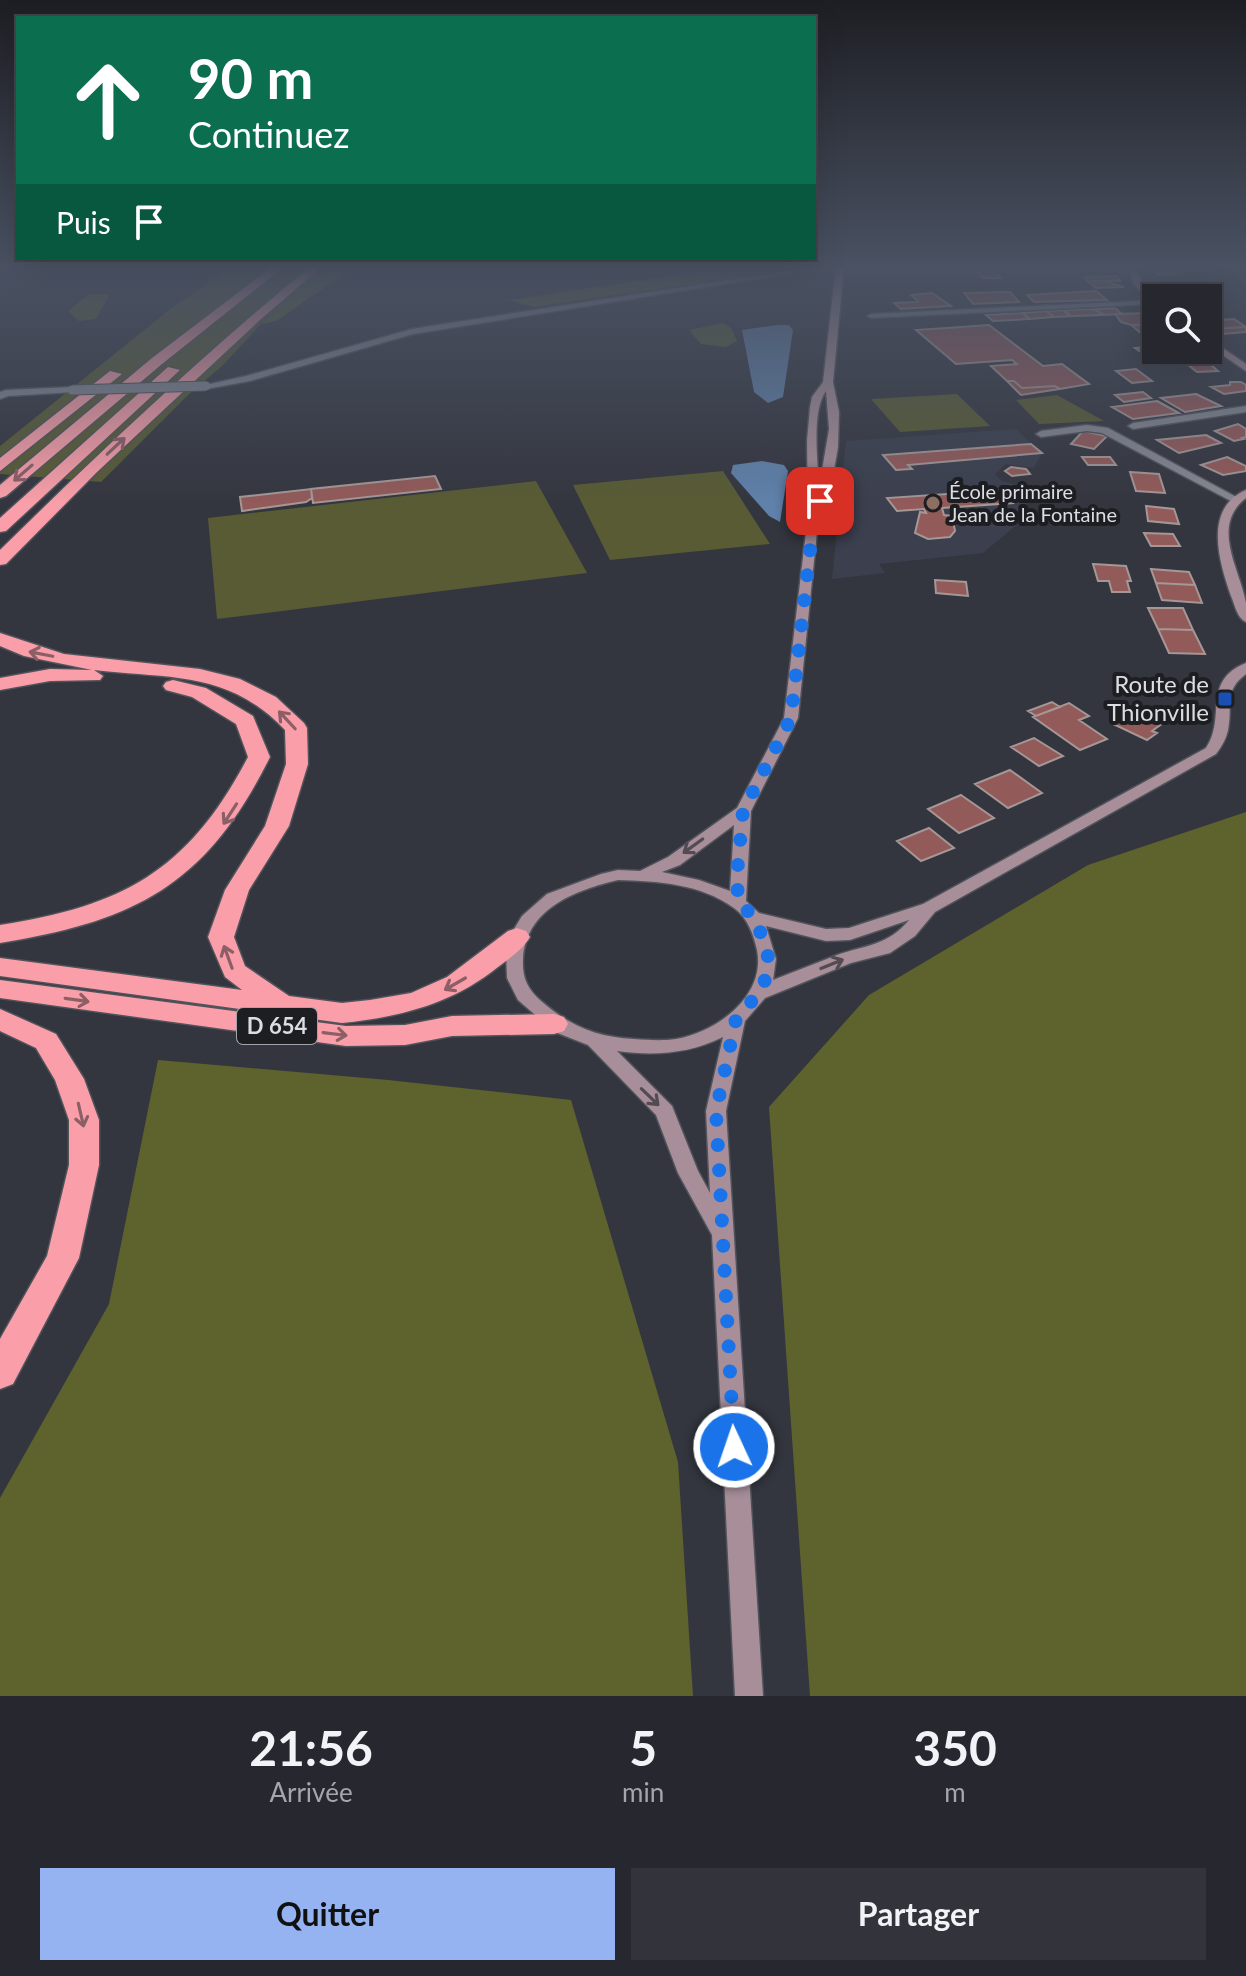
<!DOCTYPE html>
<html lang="fr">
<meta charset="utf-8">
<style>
body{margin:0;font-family:Lato,sans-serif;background:#33343b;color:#f1f3f6;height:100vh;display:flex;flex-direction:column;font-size:30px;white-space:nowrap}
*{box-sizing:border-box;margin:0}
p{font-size:26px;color:#a4a6aa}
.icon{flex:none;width:44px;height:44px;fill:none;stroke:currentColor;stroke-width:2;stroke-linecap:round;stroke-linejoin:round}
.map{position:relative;height:1696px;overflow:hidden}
.panel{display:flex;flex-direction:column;background:#27282f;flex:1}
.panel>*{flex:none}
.guide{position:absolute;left:16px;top:16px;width:800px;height:244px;border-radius:0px;box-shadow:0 8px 32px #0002,0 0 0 2px #43444b;background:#0b6e4f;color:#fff;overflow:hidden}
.tools{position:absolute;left:1142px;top:284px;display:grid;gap:16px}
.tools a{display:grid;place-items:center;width:80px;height:80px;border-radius:0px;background:#27282f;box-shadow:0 8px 32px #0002,0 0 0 2px #43444b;font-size:40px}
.pin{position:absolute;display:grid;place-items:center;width:68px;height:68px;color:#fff;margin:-34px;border-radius:16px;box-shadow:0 4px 12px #0006}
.me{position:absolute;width:88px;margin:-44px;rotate:357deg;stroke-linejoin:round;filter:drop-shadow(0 0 6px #0008)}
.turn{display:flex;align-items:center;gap:28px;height:168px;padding:0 40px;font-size:36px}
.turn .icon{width:104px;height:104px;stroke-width:2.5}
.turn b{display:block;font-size:56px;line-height:68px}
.then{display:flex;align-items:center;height:76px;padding:0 40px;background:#0003;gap:16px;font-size:30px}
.eta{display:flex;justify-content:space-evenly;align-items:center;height:136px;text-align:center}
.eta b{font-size:48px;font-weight:700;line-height:56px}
.action{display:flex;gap:16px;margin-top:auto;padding:16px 40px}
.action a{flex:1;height:92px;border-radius:0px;background:#95b2f1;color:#111;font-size:32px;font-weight:700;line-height:92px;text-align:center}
.action a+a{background:#33343b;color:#f1f3f6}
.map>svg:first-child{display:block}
</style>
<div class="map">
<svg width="1246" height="1696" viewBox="0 0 1246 1696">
<rect width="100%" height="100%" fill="#34363f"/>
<!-- built -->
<path fill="#3b3f4e" d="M1016,429L1042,453L1034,468L1006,464L995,474L1002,481L1029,488L1025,518L983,553L879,564L885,573L832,579L846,441Z"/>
<!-- green -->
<path fill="#585b33" d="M232,266H333L261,324L223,365L187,396L101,482L0,474V446L168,311Z
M723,323L731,328L737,341L726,347L701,344L689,330Z
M957,394L990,426L900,432L871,399Z
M1057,395L1104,421L1039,424L1016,400Z
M723,471L770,544L610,560L573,485Z
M536,481L587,573L217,619L208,518Z"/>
<!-- forest -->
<path fill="#5e622d" d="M333,266H356L276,321L261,324Z
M740,266H813L534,307L509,300Z
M89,294H110L96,319L79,321L68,311Z
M1246,812V1696H810L769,1107L869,995L1088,865Z
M158,1060L388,1080L571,1100L678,1462L693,1696H0V1498L109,1304Z"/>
<!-- water -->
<path fill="#6081aa" d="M777,325H789L793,330L783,397L768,403L754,392L742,330Z
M762,461L784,465L788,471L780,522L769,516L731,473L733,465Z"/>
<!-- building -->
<path fill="#925a59" stroke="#a49796" stroke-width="2" d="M991,268L1001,278H983L974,269Z
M1152,268L1181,269L1185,274L1157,275Z
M1117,276L1120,281H1088L1085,277Z
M1088,281H1103L1124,287L1096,288Z
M1186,283L1196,292H1169L1158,284Z
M1096,291L1107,300L1034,302L1027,295Z
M1010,292L1019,302L973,304L964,293Z
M932,293L951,306L901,309L894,303L915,302L918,301L911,295Z
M1115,308L1122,314L1054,317L1046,311L1063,310L1070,316L1065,310L1093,309L1103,314L1095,309Z
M1046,311L1054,317L1030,319L1022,313Z
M1023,313L1030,319L993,321L986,315Z
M1149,313L1156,319V324L1131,325L1121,322L1115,314Z
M1234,319L1246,327L1214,329L1208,325V321Z
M1156,324V334L1143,335L1131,325Z
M989,325L1043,366L1062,364L1089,384L1060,389L1055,386L1022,388L1014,381H1007L991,366L1017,364L1012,360L956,364L916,330Z
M1246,327V332L1222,334L1214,329Z
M1148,347L1155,351H1198L1144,354L1135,348Z
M1198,351L1204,356L1179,357L1173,352Z
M1201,359L1210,364L1218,371L1197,372L1182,360Z
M1136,369L1152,381L1132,383L1116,371Z
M1007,381H1014L1022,388L1055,386L1060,389L1021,395Z
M1230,382H1241L1246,385V391L1224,394L1211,387L1230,385Z
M1143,392L1151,398L1124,402L1115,395Z
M1196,394L1221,406L1185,412L1161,398Z
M1157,401L1179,413L1133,419L1112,407Z
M1238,424L1246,429V437L1242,438L1244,439L1234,441L1215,431Z
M1083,431L1107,436L1094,449L1071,444Z
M1206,435L1221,443L1179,453L1157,440Z
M1031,444L1042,453L908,465L912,469L896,470L883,455Z
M1082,457H1110L1116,465H1088Z
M1227,457L1246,466V471L1223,475L1201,465Z
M1011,467L1026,469L1030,474L1012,476L1005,471Z
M1130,472L1159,474L1165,493L1136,491Z
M435,476L441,489L313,503L311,489Z
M311,489L312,498L306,502L242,511L240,497Z
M1006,490L1013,503L942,508L944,515L952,516L955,531L950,537L928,539L915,533L920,512L926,513L924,509L897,511L887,498Z
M1146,506L1174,509L1179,524L1148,521Z
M1144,533L1173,534L1180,546H1151Z
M1093,564L1126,566L1131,581H1127L1130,592H1112L1109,581H1098Z
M1151,569L1189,572L1195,585L1156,583Z
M935,580L966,582L968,596L936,593Z
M1156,583L1195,585L1202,603L1162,600Z
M1148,608H1183L1193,630L1158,629Z
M1158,629L1193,630L1205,654L1169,653Z
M1052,702L1060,707L1036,716L1028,711Z
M1069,703L1089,716L1079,720L1107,739L1080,750L1033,717Z
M1139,709L1166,721L1152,731L1157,733L1147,740L1113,724Z
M1034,738L1063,756L1039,766L1011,747Z
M1010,770L1042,793L1008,808L975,784Z
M961,795L994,818L959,833L928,809Z
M929,828L954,848L921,861L897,841Z"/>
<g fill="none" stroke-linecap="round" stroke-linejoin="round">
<defs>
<path id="street" d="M818,266H838L413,334L250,381L206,389L201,386L246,376L412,329Z
M1156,300L1155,304L871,318L867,316L871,314Z
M72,387L75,388V392L8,396L0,399V392L6,390Z
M1246,406V412L1133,429L1128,426L1133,423Z
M1087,425L1108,428L1240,499L1231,501L1102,433L1087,431L1041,437L1036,434L1041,431Z"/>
<path id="secondary" d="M836,266H844L833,382L839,412L838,447L832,482L819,512L798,718L751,811L746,901L759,913L826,929L849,928L923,904L1206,748C1227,717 1201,681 1246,663V674C1223,691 1233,705 1228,730C1226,739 1222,746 1216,754L935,912L915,936L890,953L851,963L765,998L745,1021L726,1111L763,1696H735L712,1235L678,1173L656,1115L588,1045L555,1032L518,1000L507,978L506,952L511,934L522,916L547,894L601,874L618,870L640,871L668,857L737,808L784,718L808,515L807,441L810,407L812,397L823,382ZM826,391L829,429L819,488C818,463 811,411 826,391ZM734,825L730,891L699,880L662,872L680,865ZM618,880C658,881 701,884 734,908C748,918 753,934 757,950C766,996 717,1032 676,1039C663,1041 648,1040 634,1039C596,1037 570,1026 541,1001C527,989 522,977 523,959C526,908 576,890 618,880ZM909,920C888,946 865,945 837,955C816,963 794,972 773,980L776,959L766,926L826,941L850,940ZM723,1037L706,1111L710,1193L698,1171L672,1106L617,1051C654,1056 689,1054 723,1037Z
M1128,266H1136L1141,282L1157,298L1156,304L1134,285Z
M1208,338L1246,364V371L1208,345Z
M1246,490V498C1210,526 1240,569 1246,603C1246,609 1246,616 1246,622C1237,618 1235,605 1231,596C1219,562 1203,508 1246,490Z"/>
<path id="highway" d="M273,266H285L162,364L6,496L0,498V485L152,358Z
M311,266H323L261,319L96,473L6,564L0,565V550C100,452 202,355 311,266Z
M168,367L180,370L6,531L0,532V518Z
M110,371L122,374L0,471V458Z
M0,633L64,654L200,669L240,679L276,697L304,723L307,728L308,764L289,826L249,890L234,937L245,966L289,996L342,1003L370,1000L411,993L447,977L508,931L517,928L526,931L530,937C523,949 510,958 498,967C452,1004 400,1017 342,1023L0,976V958L242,990L225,977L208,937L225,890L265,826L286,764L285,730C228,670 169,679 94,670L103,676L100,680L50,681L0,690V678L50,669L92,670L24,656L0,646Z
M173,680L206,688L253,716L270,757C207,884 137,921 0,943V925C124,906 189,870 248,757L236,724L192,697L166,690L163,686L166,682Z
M0,980L346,1026L405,1025L452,1016L554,1014L564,1017L568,1024L564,1031L554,1034L452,1036L405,1045L346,1046L0,998Z
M0,1009L56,1034L84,1079L99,1120V1165L79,1258L13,1384L0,1389V1339L47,1256L69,1165V1120L55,1080L36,1048L0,1031Z"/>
</defs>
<!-- street casing -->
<use href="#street" stroke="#51535b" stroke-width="3"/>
<!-- secondary casing -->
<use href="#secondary" stroke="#51535b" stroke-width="3"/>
<!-- highway casing -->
<use href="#highway" stroke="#51535b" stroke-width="3"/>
<!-- street -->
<use href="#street" fill="#848792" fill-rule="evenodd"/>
<!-- secondary -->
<use href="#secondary" fill="#a78e99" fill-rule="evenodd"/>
<!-- highway -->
<use href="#highway" fill="#fa9fa9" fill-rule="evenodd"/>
<defs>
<path id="street-bridge" d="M72,390L206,386"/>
</defs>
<!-- street-bridge casing -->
<use href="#street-bridge" stroke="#51535b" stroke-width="11" stroke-linecap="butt"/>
<!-- street-bridge -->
<use href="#street-bridge" stroke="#848792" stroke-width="9"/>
</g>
<!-- one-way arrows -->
<defs><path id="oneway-shaft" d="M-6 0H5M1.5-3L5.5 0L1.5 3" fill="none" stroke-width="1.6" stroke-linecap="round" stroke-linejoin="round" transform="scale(2)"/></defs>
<g stroke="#8c5e66">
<use href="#oneway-shaft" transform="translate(116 446) rotate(-43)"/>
<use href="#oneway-shaft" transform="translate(23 473) rotate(139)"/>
<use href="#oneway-shaft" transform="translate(41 654) rotate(-169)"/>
<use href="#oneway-shaft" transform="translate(287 720) rotate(-133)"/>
<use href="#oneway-shaft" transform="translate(230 814) rotate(123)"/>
<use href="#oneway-shaft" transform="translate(228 957) rotate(-110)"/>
<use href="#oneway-shaft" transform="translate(455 984) rotate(150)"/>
<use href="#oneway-shaft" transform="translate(77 1000) rotate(8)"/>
<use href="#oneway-shaft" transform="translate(335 1034) rotate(7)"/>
<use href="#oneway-shaft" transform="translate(81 1115) rotate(77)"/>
</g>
<g stroke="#544b52">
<use href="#oneway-shaft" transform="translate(693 846) rotate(144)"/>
<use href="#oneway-shaft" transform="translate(832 964) rotate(-22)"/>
<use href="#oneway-shaft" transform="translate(650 1097) rotate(44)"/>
</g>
<!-- sky -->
<linearGradient id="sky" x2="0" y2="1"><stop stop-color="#1d1e23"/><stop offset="0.53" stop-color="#4a5263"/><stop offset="1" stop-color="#4a5263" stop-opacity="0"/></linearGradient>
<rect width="1246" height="504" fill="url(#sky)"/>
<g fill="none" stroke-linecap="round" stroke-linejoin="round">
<!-- route -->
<path stroke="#1a73e8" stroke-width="14" stroke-dasharray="0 25.2" d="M734,1447L716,1111L736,1019L759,993L766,978L768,953L755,918L738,902L737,874L743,811L791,718L814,515L820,501"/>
</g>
<!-- markers -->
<circle fill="#8d6e63" stroke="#1d1e22" stroke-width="3" cx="933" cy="503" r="8"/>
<rect fill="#1a4fb4" stroke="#1d1e22" stroke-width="3" x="1217" y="691" width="16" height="16" rx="4"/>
<g text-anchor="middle" stroke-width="8" stroke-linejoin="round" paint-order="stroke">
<!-- far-poi labels -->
<g font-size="20" fill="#dcdde3" stroke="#1d1e22" text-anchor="start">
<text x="949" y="499">École primaire<tspan x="949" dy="23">Jean de la Fontaine</tspan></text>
</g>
<!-- shield labels -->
<rect fill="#1d1e22" stroke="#a3a4a9" stroke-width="2" x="237" y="1008" width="80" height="36" rx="6"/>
<g font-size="22" font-weight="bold" fill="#dcdde3">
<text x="277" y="1034">D 654</text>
</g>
<!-- poi labels -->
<g font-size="24" fill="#dcdde3" stroke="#1d1e22" text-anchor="end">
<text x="1209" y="693">Route de<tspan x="1209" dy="28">Thionville</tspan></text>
</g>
</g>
</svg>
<div class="tools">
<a><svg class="icon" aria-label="search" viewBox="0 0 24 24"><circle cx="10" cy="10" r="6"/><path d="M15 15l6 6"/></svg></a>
</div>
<div class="pin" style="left:820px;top:501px;background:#d93025"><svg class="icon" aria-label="arrive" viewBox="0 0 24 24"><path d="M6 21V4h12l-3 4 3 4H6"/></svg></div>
<svg class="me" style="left:734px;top:1447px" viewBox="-20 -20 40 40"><circle r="17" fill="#1a73e8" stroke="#fff" stroke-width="3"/><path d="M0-11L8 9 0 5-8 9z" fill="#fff"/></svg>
<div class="guide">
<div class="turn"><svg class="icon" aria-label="ahead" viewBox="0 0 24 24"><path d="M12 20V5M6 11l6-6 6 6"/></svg><div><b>90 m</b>Continuez</div></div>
<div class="then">Puis<svg class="icon" aria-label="arrive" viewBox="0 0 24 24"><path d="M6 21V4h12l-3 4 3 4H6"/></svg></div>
</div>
</div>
<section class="panel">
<div class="eta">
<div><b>21:56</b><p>Arrivée</p></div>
<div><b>5</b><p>min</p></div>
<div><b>350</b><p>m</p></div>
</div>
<div class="action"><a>Quitter</a><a>Partager</a></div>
</section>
